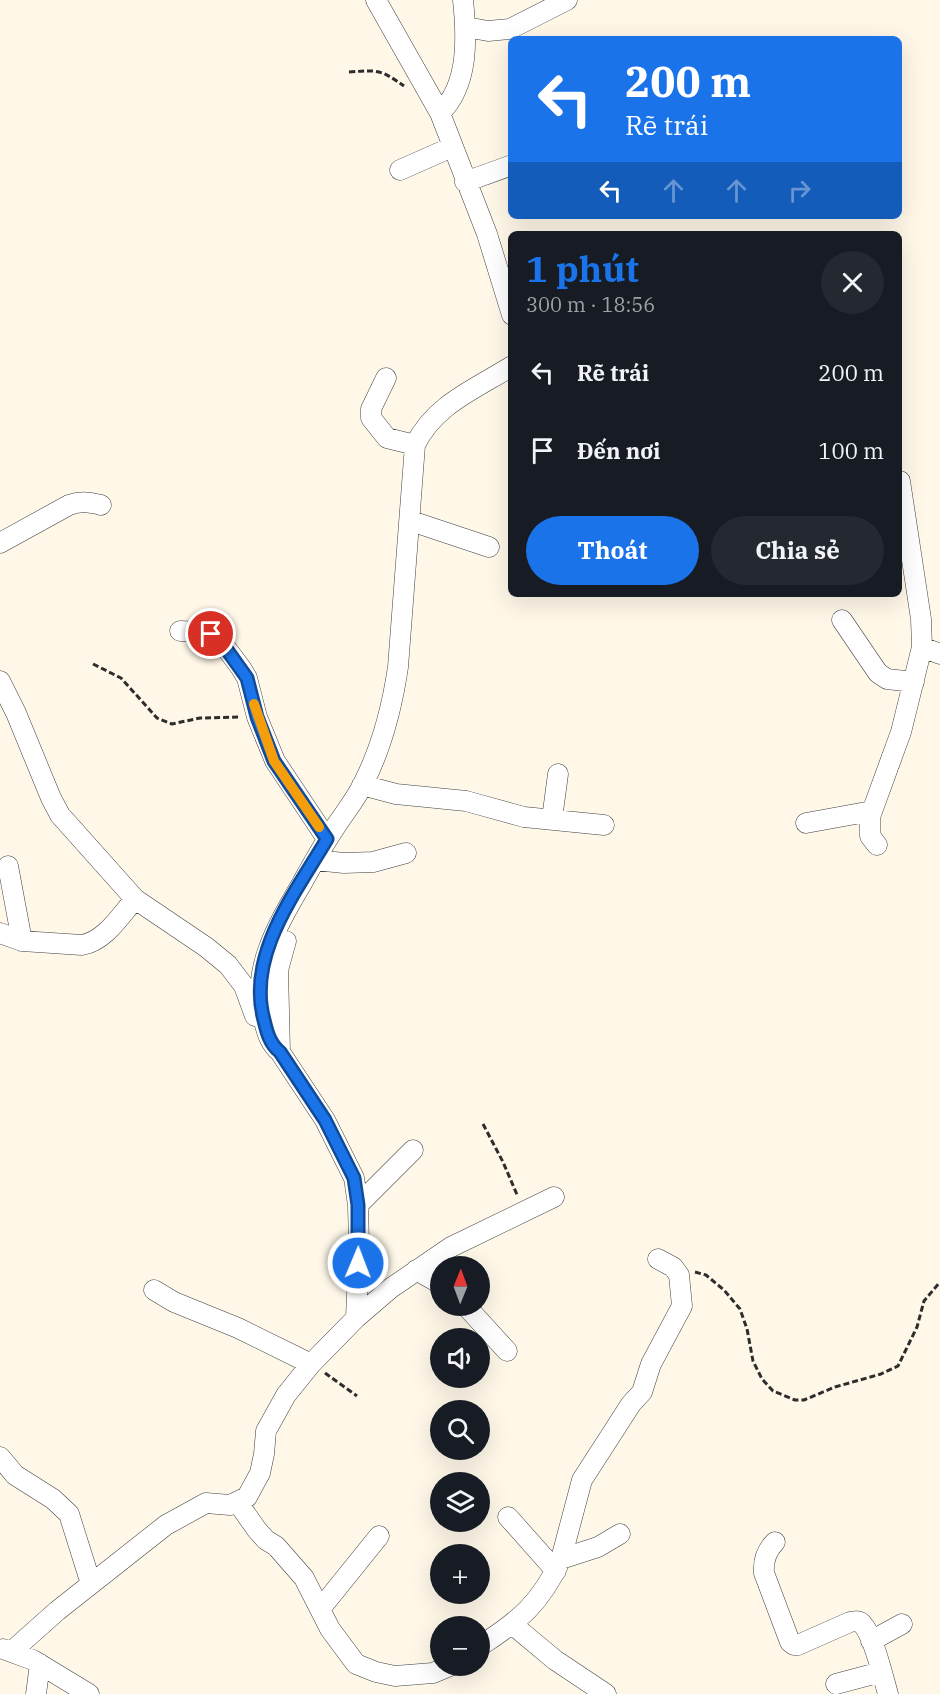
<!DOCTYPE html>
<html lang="vi">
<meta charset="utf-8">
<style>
body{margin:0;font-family:"IBM Plex Serif",serif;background:#242831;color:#f1f3f6;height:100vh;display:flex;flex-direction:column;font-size:22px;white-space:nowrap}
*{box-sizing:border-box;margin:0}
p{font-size:20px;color:#9ea1a6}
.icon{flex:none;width:33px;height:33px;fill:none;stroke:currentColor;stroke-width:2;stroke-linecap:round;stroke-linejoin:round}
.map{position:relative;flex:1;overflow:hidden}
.sheet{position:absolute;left:508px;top:231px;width:394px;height:366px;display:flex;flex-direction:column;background:#171b24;border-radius:9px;box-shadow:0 6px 24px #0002}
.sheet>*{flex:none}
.banner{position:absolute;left:508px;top:36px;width:394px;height:183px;border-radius:9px;box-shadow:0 6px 24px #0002;background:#1a73e8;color:#fff;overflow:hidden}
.needle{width:39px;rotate:1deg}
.controls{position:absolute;left:430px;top:1256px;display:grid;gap:12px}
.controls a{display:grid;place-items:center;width:60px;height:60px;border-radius:50%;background:#171b24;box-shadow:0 6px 24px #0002;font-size:30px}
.pin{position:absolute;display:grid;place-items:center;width:51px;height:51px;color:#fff;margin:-26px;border:3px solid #fff;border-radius:50%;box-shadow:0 2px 6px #0007}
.me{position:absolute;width:66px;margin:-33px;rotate:1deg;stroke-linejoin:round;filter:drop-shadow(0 0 4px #0008)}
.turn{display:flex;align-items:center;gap:21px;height:126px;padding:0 18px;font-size:27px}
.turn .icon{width:78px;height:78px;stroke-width:2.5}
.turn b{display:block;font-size:42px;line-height:51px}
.lanes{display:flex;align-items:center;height:57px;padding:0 18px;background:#0003;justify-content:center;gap:30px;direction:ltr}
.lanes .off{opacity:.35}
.round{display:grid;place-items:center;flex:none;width:63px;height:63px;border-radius:32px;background:#242831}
.summary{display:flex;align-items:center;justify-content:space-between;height:102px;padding:0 18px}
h1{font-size:36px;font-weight:700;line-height:45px;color:#1a73e8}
.action{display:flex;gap:12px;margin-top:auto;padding:12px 18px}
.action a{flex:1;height:69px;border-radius:36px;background:#1a73e8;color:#fff;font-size:24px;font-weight:700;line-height:69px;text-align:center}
.action a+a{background:#242831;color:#f1f3f6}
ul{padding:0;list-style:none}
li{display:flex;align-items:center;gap:18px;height:78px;padding:0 18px}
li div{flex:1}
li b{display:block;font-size:22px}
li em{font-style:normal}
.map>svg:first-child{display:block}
</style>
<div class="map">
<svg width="940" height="1694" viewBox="0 0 940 1694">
<rect width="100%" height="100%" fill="#fff8e9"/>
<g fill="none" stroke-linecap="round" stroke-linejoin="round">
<defs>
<path id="minor" d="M376,0L440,113L487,234L512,315
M466,27L488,31L510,29L567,0
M440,113C469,85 467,38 463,0
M400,170L452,147
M465,182L512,165
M386,378L371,409V418L387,438L415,445
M411,521L489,547
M0,543L69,505C81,501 89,502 101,505
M842,620L878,673L887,679L914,682
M180,631L202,632L217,636L241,668L247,678L257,717L275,761L327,839
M922,647L940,654
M0,681L16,713L51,798L60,815L135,899L206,947L228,965L244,986L255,1016
M362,785L396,794L466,801L524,817L604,825
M552,819L558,774
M806,823L872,811
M877,845L870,836V817L901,732L922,647L921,619L900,481
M315,860L344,863L373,862L406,853
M8,866L22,941
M0,933L22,941L82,945C105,941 120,916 135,899
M280,1052L278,970L286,941
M358,1205L413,1150
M416,1270L441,1284
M154,1290L174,1302L238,1328L311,1364
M465,1305L507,1351
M356,1318L391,1288L451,1247L554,1197
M0,1457L15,1475L53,1499L69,1514L91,1584
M230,1505L238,1503L257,1530L266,1540L276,1546L304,1578L330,1629L356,1664L376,1672L395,1676L433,1673L452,1665
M508,1517L556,1571
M775,1542C766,1551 763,1561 764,1573L790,1642L794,1645H798L850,1622C855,1621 860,1620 863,1625C874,1637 883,1677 888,1694
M561,1559L598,1547L620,1534
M321,1608L379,1536
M513,1625L555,1660L606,1694
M871,1641L902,1624
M480,1646C519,1621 541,1603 561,1559L582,1480L631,1404L642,1392L651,1364L682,1306L679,1275L673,1267L658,1259
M3,1649L33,1660L89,1694
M11,1652L57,1611L166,1525L206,1503L230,1505L247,1497L260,1473L264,1454L266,1431L286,1395L311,1364L356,1318L359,1245L358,1205L354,1178L325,1120L280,1052C270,1044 267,1033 264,1021C250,971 277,926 301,885C312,865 323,845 336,826C345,812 356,799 363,784C382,747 392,708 398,667L415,445C434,405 475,389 512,366
M836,1684L881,1672
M36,1694L40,1664"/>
</defs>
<!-- minor casing -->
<use href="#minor" stroke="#3e3e3e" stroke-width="21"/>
<!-- path -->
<path stroke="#2d2d2d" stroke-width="3" stroke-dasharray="6 3" stroke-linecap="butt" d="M349,72C378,70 380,69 404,86
M93,664L121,678L157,718L172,724L200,718L241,717
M483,1124L503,1162L518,1197
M695,1272L706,1275L724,1290L740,1309L747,1329L753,1361L762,1379L773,1391L795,1400H804L835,1387L881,1374L898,1366L917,1327L924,1301L940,1282
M325,1373L357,1396"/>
<!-- minor -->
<use href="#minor" stroke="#fff" stroke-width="20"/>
</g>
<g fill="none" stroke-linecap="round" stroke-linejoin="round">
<defs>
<path id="route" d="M211,634L217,636L247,678L257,717L274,761L327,839C296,892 246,955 264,1020C267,1033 270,1044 280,1052L325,1120L354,1178L358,1205V1263"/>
</defs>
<!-- route casing -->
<use href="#route" stroke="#114b97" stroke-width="15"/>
<!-- route -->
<use href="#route" stroke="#1a73e8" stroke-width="10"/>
<!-- slow -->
<path stroke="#f59e0b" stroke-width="10" d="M254,704L274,761L319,827"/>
</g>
</svg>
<div class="controls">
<a><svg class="needle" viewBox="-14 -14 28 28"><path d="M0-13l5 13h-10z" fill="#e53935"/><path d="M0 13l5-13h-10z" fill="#9ea1a6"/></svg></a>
<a><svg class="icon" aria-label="sound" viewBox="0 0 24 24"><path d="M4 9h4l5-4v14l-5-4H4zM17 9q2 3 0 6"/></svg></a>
<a><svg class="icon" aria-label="search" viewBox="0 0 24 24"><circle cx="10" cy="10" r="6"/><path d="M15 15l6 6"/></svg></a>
<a><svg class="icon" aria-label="layers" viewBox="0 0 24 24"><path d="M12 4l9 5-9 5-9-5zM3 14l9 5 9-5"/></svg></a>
<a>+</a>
<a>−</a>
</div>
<div class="pin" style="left:211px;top:634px;background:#d93025"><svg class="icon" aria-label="arrive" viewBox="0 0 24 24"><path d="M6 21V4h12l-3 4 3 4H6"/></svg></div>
<svg class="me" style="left:358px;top:1263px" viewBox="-20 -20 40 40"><circle r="17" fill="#1a73e8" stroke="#fff" stroke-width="3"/><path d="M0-11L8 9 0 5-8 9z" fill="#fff"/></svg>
<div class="banner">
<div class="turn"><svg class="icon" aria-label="left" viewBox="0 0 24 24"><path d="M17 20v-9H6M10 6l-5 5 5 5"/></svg><div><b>200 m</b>Rẽ trái</div></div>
<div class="lanes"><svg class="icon" aria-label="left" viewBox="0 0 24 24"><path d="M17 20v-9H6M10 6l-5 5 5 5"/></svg><svg class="icon off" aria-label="ahead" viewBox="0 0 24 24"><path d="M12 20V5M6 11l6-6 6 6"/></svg><svg class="icon off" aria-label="ahead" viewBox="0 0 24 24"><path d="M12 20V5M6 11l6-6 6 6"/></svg><svg class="icon off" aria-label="right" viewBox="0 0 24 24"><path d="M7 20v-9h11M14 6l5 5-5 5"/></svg></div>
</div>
<section class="sheet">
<div class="summary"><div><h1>1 phút</h1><p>300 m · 18:56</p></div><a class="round"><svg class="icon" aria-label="close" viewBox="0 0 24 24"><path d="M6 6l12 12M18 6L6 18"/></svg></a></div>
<ul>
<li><svg class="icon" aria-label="left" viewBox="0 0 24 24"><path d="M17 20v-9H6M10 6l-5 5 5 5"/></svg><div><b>Rẽ trái</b></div><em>200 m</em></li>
<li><svg class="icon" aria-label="arrive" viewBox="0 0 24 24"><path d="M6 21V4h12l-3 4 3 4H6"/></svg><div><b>Đến nơi</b></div><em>100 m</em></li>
</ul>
<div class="action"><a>Thoát</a><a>Chia sẻ</a></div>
</section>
</div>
